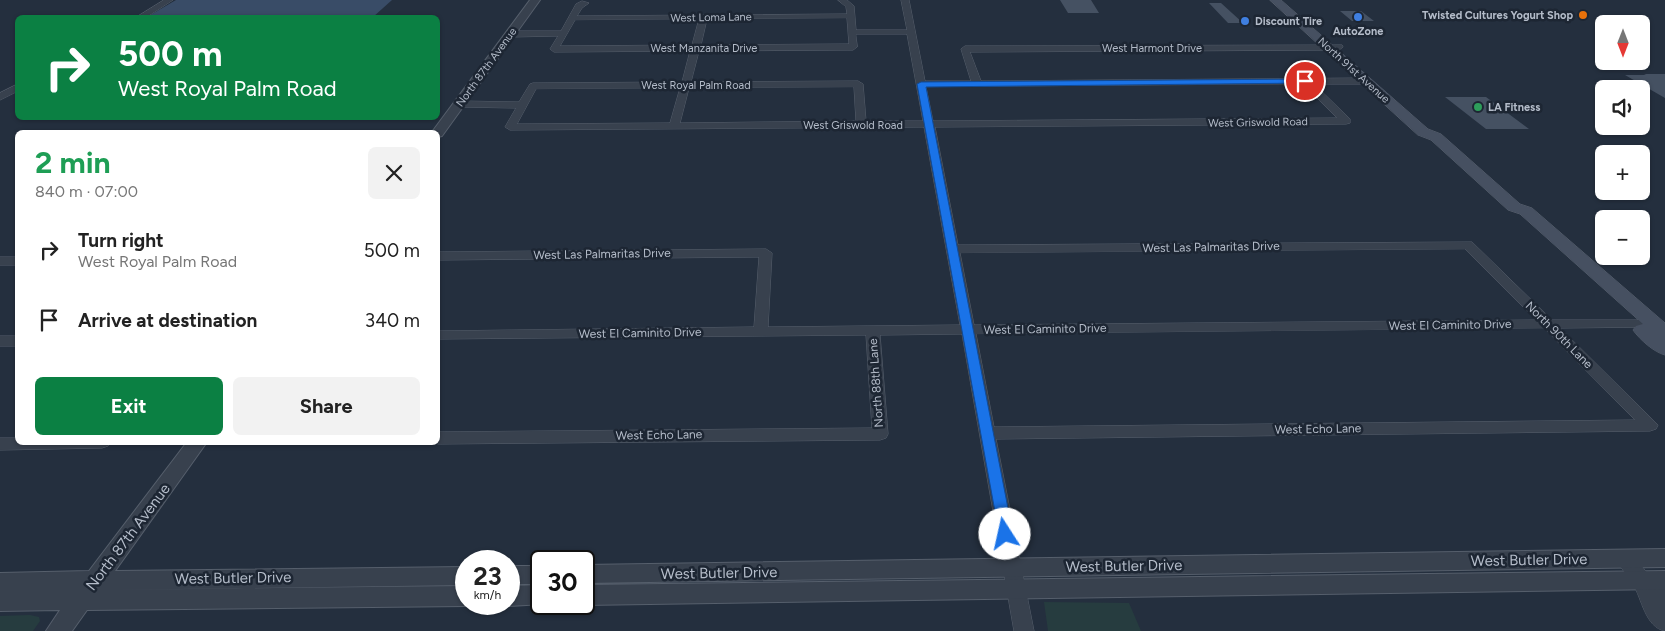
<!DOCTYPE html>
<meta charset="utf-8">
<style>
body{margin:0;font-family:Figtree,sans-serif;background:#f2f2f2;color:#222;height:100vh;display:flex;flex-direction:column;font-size:19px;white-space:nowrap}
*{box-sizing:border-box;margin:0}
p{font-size:16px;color:#767676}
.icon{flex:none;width:28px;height:28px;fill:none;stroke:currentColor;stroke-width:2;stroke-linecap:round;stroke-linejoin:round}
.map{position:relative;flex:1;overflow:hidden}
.side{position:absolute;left:15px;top:130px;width:425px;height:315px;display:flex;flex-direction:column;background:#fff;border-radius:8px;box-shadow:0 1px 4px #0004}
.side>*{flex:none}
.top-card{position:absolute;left:15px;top:15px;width:425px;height:105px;border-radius:8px;box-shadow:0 1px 4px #0004;background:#0b8043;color:#fff;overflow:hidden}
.needle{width:32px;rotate:180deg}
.controls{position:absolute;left:1595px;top:15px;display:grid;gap:10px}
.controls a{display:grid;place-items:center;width:55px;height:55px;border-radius:8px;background:#fff;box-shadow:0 1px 4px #0004;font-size:25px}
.speed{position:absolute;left:455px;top:550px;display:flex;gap:10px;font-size:25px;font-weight:700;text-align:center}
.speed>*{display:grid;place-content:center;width:65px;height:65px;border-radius:50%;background:#fff;box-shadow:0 1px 4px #0004;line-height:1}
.speed small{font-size:12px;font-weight:400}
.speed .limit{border:2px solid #111;border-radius:8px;background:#fff;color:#111}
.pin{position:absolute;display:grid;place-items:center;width:42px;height:42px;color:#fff;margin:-21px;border:2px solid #fff;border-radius:50%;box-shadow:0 1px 5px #0007}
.me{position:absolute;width:55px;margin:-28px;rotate:350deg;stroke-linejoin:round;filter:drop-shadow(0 0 4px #0008)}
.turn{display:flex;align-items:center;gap:18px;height:105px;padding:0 20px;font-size:22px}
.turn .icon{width:65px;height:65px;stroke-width:2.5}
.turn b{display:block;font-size:35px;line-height:42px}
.round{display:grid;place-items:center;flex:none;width:52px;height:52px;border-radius:8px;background:#f2f2f2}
.headline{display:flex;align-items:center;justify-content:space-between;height:85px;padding:0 20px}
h1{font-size:30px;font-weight:700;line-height:38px;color:#1e9e55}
.cta{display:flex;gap:10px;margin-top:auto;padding:10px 20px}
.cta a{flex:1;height:58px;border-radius:8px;background:#0b8043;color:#fff;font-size:20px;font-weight:700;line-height:58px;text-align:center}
.cta a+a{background:#f2f2f2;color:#222}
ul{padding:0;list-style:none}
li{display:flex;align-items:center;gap:15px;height:70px;padding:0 20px}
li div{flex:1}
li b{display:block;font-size:19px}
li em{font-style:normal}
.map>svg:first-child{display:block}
</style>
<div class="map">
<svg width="1665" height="631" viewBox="0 0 1665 631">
<rect width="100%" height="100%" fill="#242f3e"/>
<!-- green -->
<path fill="#263c3f" d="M1044,602L1129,603L1141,631H1048Z
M30,615L39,617L40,621L33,631H0V616Z"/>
<!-- water -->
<path fill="#394c67" d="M176,0H392L373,17H147Z"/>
<!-- building -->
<path fill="#455162" d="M1060,0H1091L1099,13H1068Z
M1209,3H1221L1243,23H1228Z
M1340,11H1361L1374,21H1352Z
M1665,74V98L1625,75H1646L1644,74Z
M1445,97H1486L1529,129H1486Z"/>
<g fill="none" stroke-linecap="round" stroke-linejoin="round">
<defs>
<path id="minor" d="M164,0H173L145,18H135Z
M838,0H847L854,6L856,30H907L901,0H909L925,81H971L961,49L965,46L1342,45L1343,47L1339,50L970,52L981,81L1365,78L1370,81L1365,84H1314L1350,119V123L1346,124L935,127L958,245L1472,242L1552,320H1658L1660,323L1658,326L1653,327L1560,328L1658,425L1656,429L1650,431L996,439L1034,631H1014L962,334L880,335L888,434L886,438L880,440L438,444L434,442H438V432L872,428L866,335L438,339V331L754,327L759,257L438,260V252L766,249L772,253L768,327L960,325L924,127L510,130L505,127L516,108L459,107L454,104L459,101L519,102L530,84L533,83L682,82L690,51L554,52L550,49L558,36L510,37L506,34L510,31H561L576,4L582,1L589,3L582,8L577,16L847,14L846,7ZM847,18L849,44L701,45L707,19ZM699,19L692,45L560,46L575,20ZM856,34H907L923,121H866L863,84L858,81L691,82L699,51L853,50L857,47ZM1303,84L1337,118L933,121L926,87ZM854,87L856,121L680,123L689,88ZM680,88L670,123L517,124L536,89ZM1465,249L1536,320L974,325L960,253ZM1544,328L1635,420L994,427L976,334Z
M18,84V91L0,100V93Z
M0,257H18V265H0Z
M0,336H18V346H0Z
M0,438H18V442H110L108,446L102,448L0,450Z
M1624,550L1631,553L1649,575L1665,589V631C1645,627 1642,599 1633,584C1628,575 1620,568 1615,558L1617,553Z"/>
<path id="tertiary" d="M530,0H540L442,136L438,137V132H432Z
M187,442H207L115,571L466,567V585L101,590L466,586V604H471L466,606L87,610L72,631H46L60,610L0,611V573L89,571Z
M1665,549V567L584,583V565Z
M509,566H541V584H509Z
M1665,571V589L584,605L581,604H584V585Z
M541,585V604H544L509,606L504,604H509V586Z"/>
<path id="secondary" d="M1270,0H1281L1428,129L1441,134L1520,204L1532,208L1665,323V355C1654,352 1640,340 1633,330L1636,326L1643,324L1520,214L1508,210L1431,140L1418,135Z"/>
</defs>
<!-- minor casing -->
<use href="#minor" stroke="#565f6c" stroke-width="1"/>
<!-- tertiary casing -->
<use href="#tertiary" stroke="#565f6c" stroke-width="2"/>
<!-- secondary casing -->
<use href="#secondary" stroke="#565f6c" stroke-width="1"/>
<!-- minor -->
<use href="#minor" fill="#38414e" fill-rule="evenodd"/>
<!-- tertiary -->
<use href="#tertiary" fill="#38414e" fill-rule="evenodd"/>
<!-- secondary -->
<use href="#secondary" fill="#465061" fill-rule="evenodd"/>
</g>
<!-- route -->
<path fill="#1a73e8" stroke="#114b97" d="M1305,79L1309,81L1308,83L926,87L1013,534L1010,539L1005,540L1000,539L917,84L921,82Z"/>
<!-- markers -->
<circle fill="#e8710a" stroke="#1d2633" stroke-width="2" cx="1583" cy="15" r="5"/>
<g fill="#3f7fe0" stroke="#1d2633" stroke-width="2">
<circle cx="1358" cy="17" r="5"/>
<circle cx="1245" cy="21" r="5"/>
</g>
<circle fill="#2e9e5b" stroke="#1d2633" stroke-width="2" cx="1478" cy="107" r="5"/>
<g text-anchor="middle" stroke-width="5" stroke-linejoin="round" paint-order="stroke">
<!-- far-poi labels -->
<g font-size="11" font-weight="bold" fill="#b4bcc9" stroke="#1d2633" text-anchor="start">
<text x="1573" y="19" text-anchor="end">Twisted Cultures Yogurt Shop</text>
<text x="1255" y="25">Discount Tire</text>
<text x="1358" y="35" text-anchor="middle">AutoZone</text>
<text x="1488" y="111">LA Fitness</text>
</g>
<!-- far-street labels -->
<g font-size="11" fill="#b4bcc9" stroke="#1d2633">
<text transform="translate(711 17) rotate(-1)" y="4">West Loma Lane</text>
<text x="704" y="52">West Manzanita Drive</text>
<text x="1152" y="52">West Harmont Drive</text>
<text transform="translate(486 67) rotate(-54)" y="4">North 87th Avenue</text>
<text transform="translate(1354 70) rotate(42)" y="4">North 91st Avenue</text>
<text x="696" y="89">West Royal Palm Road</text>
<text transform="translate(1258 122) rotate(-1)" y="4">West Griswold Road</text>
<text x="853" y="129">West Griswold Road</text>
</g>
<!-- street labels -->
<g font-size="12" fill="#b4bcc9" stroke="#1d2633">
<text transform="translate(1211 247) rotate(-1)" y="4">West Las Palmaritas Drive</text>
<text transform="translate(602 254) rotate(-1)" y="4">West Las Palmaritas Drive</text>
<text transform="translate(1450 325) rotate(-1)" y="4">West El Caminito Drive</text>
<text transform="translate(1045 329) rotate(-1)" y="4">West El Caminito Drive</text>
<text transform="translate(640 333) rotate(-1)" y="4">West El Caminito Drive</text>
<text transform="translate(1559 335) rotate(45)" y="4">North 90th Lane</text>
<text transform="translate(876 383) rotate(-94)" y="4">North 88th Lane</text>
<text transform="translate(1318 429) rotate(-1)" y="4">West Echo Lane</text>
<text transform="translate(659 435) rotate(-1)" y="4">West Echo Lane</text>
</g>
<!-- near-street labels -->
<g font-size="15" fill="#b4bcc9" stroke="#1d2633">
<text transform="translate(128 537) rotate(-53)" y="5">North 87th Avenue</text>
<text transform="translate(1529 560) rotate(-1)" y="5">West Butler Drive</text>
<text transform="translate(1124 566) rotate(-1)" y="5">West Butler Drive</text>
<text transform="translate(719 573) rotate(-1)" y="5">West Butler Drive</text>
<text transform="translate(233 578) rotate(-1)" y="5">West Butler Drive</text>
</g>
</g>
</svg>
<div class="controls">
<a><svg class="needle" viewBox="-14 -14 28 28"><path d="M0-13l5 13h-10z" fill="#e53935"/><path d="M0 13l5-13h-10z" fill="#767676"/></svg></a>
<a><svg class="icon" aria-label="sound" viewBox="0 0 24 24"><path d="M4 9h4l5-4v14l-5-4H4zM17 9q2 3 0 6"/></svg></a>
<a>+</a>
<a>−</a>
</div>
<div class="speed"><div>23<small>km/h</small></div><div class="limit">30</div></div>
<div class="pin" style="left:1305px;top:81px;background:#d93025"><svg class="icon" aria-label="arrive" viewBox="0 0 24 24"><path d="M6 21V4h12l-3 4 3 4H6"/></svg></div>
<svg class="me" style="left:1005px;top:534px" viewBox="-20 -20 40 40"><circle r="19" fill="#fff"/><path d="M0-13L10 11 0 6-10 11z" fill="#1a73e8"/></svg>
<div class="top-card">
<div class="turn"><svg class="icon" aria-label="right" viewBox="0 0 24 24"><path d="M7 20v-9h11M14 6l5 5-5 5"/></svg><div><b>500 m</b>West Royal Palm Road</div></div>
</div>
<section class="side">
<div class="headline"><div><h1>2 min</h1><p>840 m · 07:00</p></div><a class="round"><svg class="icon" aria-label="close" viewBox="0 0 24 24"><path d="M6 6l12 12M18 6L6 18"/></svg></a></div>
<ul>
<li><svg class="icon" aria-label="right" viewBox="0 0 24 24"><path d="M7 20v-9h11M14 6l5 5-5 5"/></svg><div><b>Turn right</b><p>West Royal Palm Road</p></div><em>500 m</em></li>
<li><svg class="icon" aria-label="arrive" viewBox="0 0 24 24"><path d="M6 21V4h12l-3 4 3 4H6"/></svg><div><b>Arrive at destination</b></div><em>340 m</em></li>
</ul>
<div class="cta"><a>Exit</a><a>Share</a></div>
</section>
</div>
